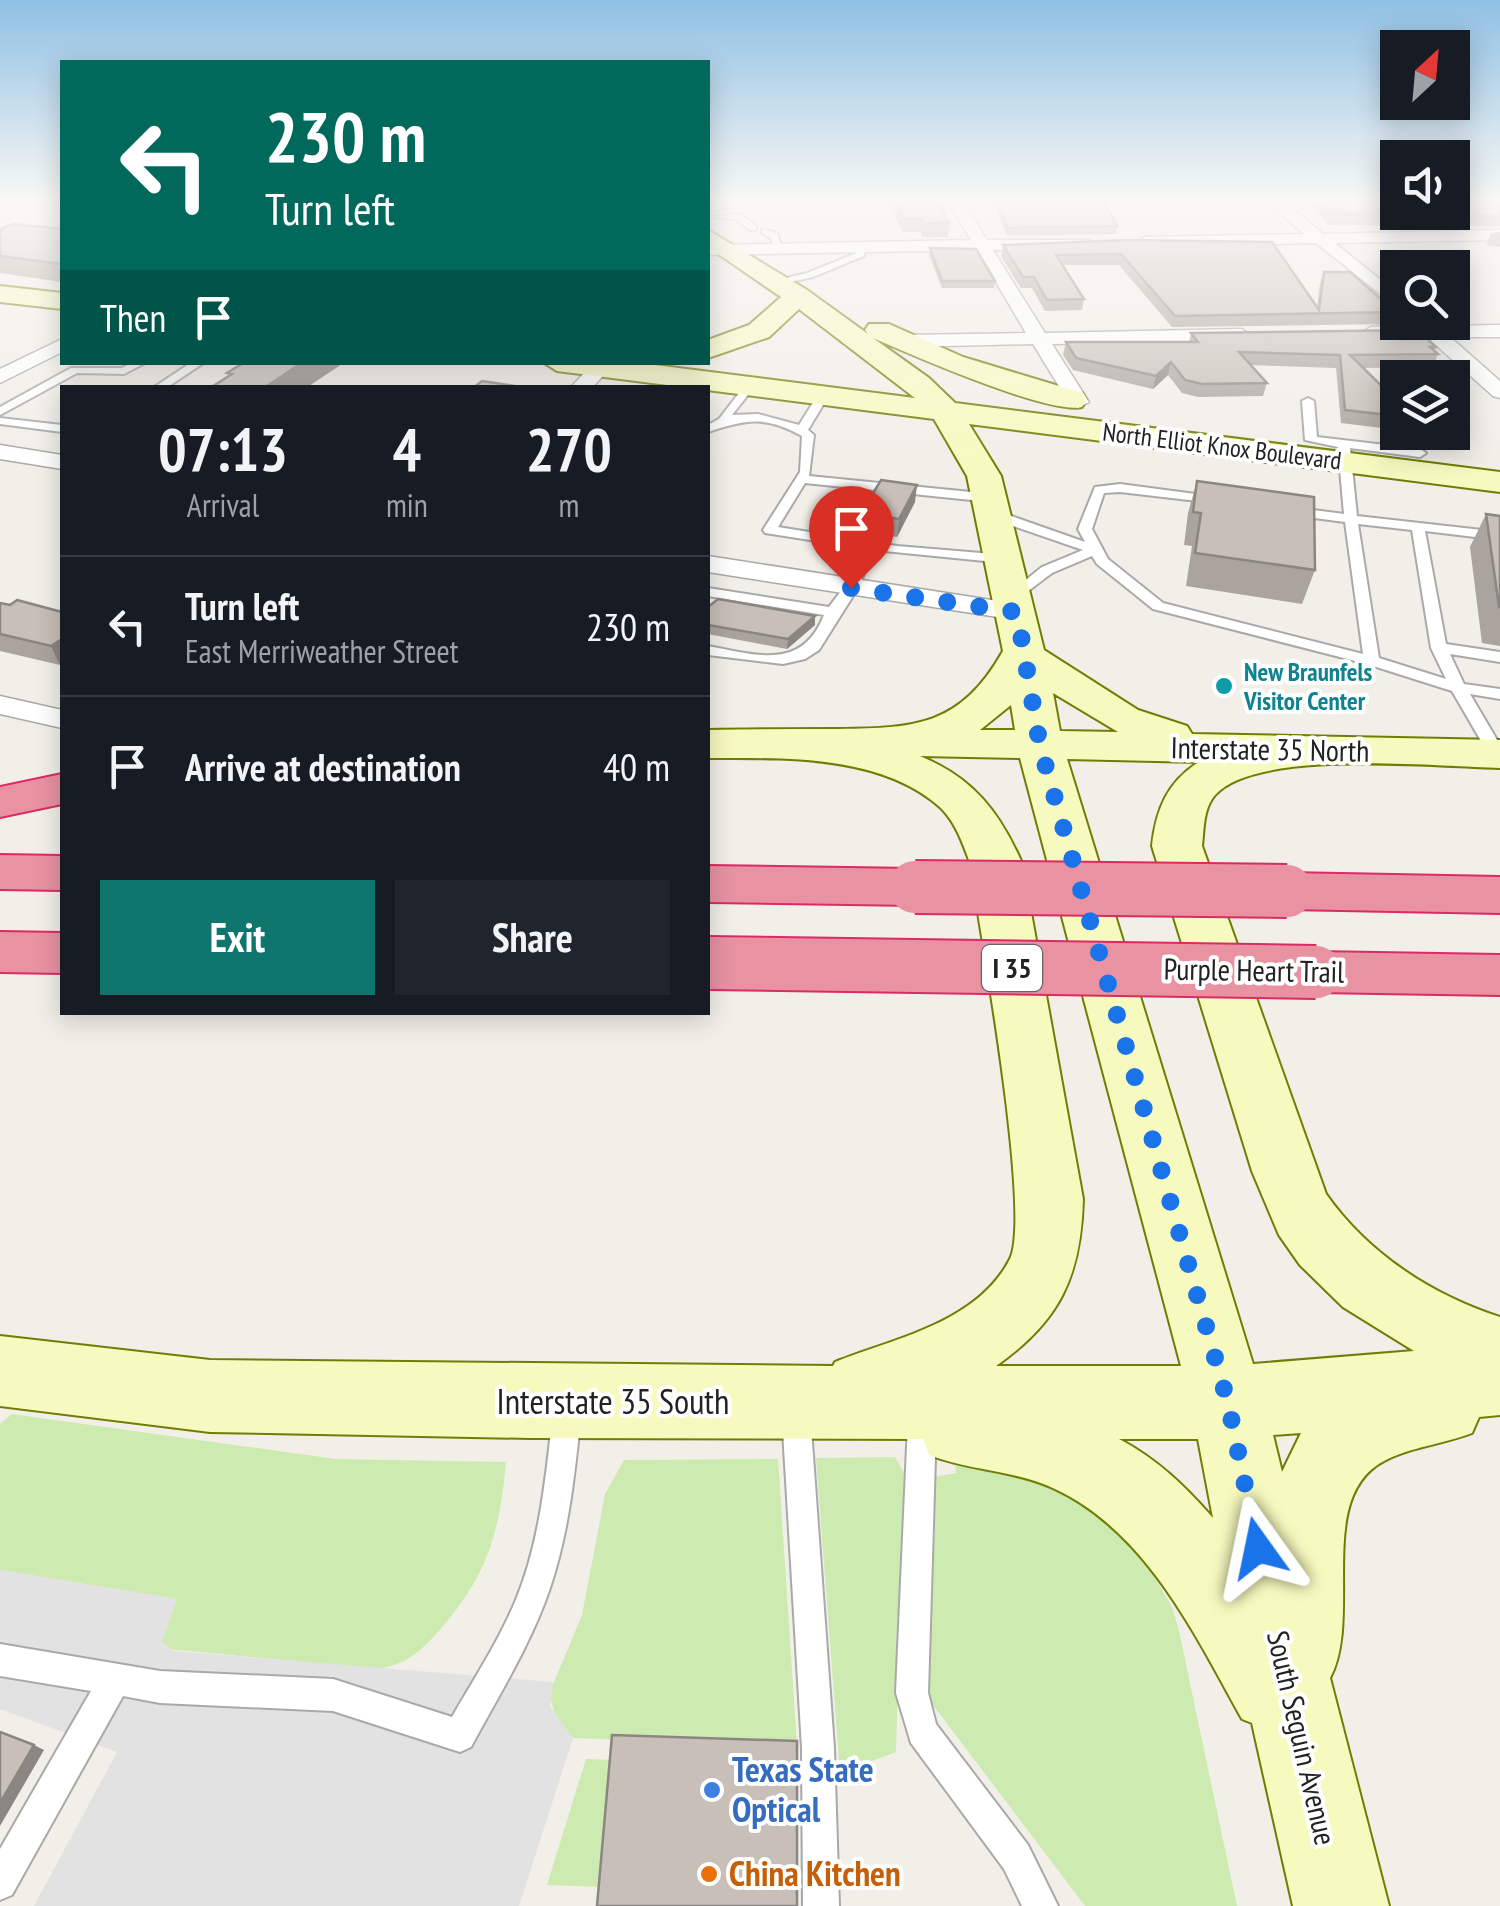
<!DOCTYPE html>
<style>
body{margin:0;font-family:"PT Sans Narrow",sans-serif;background:#20242c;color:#f1f3f6;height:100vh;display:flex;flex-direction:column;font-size:38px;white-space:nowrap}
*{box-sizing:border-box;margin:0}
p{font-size:32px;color:#9ea1a6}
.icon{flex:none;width:55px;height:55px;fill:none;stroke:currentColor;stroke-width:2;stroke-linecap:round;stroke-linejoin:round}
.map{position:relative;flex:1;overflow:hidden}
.drawer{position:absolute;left:60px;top:385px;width:650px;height:630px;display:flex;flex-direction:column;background:#171b24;border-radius:0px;box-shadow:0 5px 25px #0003}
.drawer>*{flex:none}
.hud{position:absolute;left:60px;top:60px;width:650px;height:305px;border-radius:0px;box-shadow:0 5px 25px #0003;background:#00695c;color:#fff;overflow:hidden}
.needle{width:65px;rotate:26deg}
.fabs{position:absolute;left:1380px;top:30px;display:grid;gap:20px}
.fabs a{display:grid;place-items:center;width:90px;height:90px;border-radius:0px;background:#171b24;box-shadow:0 5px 25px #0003;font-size:50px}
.pin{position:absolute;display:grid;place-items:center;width:85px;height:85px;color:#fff;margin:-102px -42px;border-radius:50% 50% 50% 0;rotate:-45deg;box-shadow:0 0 10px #0007}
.pin .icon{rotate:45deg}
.me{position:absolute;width:110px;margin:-55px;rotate:348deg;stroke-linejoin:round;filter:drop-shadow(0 0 8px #0008)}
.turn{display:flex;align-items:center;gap:35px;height:210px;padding:0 40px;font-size:45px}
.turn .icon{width:130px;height:130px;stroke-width:2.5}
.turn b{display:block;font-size:70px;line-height:85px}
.then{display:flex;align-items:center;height:95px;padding:0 40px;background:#0003;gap:20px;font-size:38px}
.eta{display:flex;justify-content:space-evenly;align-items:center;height:170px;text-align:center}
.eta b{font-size:60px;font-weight:600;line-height:70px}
.button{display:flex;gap:20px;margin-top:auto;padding:20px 40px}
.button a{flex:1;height:115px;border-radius:0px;background:#0f766e;color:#fff;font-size:40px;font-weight:600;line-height:115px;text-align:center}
.button a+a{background:#20242c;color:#f1f3f6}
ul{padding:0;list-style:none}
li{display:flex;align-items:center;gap:30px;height:140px;padding:0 40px;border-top:2px solid #363941}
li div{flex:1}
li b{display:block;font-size:38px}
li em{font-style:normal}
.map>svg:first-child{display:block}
</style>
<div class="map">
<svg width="1500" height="1906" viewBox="0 0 1500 1906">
<rect width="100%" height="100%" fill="#f2efe9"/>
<!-- grass -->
<path fill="#cdebb0" d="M12,1414L336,1459L506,1462C500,1529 489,1572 444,1625C423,1649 409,1665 376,1669L168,1649L162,1642V1636L176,1599L0,1570V1424Z
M955,1456L1052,1470L1134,1542L1172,1607L1179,1631L1237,1906H1085L926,1696L933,1477L956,1473Z
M895,1457L904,1473L896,1752L840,1773L816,1458Z
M778,1459L797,1746L573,1738L556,1717L549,1694L582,1615L605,1494L624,1460Z
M586,1759L613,1760L602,1887L547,1885Z"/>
<!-- parking -->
<path fill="#e2e2e2" d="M0,1570L177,1599L162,1642L175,1651L553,1682L550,1706L573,1738L519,1906H34L117,1752L0,1709Z"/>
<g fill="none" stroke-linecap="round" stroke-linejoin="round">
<defs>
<path id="lane" d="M768,198H776L777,202L708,210V206Z
M740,214L756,226V230H750L735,219L710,217Z
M762,229L777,233L783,251H777L770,237L762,233Z
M858,245L865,247L864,256L813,277L776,285L771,282L807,273L857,253Z
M133,362H147L124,374L77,373L0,415V407L71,368H122Z
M192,362H205L166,388H153Z
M746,384L755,386L732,415L758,414L799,425L819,393L829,395L808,430L814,435L809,476L991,494L997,498L991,502L805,483L778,527L897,546L1005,555L1012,559L1005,563L874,550L858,588L819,650L805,659L783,664L708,655V646C757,655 802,671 824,615L708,596V588L829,607L844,587L862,548L765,533L763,530L800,472L802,436C765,415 745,420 708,432V425L719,419Z
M1308,398L1314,401L1317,437L1420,449L1426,453L1420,457L1350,448L1357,516L1500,532V540L1425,531L1446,644L1500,652V662L1450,654L1464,684L1500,689V699L1470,694L1500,745V758H1491L1452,691L1367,664L1153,609L1097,564L1092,556L1052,573L1019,598L1007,595L1042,567L1083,550L990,518V512H1000L1085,542L1078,529L1095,487L1120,484L1218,497L1223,498V504L1120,492L1104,493L1092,529L1108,559L1163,603L1363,654L1345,522L1291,515L1285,511L1291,507L1344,514L1338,447L1305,440L1302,401ZM1358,524L1412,530L1431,648L1446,679L1379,658Z
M0,418L62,425V432L0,424Z
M567,1400L577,1404L581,1413C575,1472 569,1532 550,1588C531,1644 499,1695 471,1747L460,1752L333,1711L160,1703L123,1696L12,1895L0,1900V1849L91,1691L0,1676V1644L160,1671L333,1679L452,1717C474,1679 498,1642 515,1602C540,1543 546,1476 553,1413L557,1404Z
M796,1401L806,1405L810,1414L834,1748L839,1906H803L802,1748L782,1414L786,1405Z
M922,1410L932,1414L936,1424L928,1693L936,1724L1028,1845L1058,1906H1022L1004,1869L911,1743L896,1693L908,1424L912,1414Z"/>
<path id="street" d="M946,198H961L987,240H1091V246L1085,248L993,250L1045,333L1241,329L1251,335L1241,341L1052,344L1089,402L1078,408L1071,406L1033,344L904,347L894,341L904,335L1026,333L977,250L708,255V245L971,240Z
M1263,198H1280L1323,234L1500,230V240L1335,243L1398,294V308L1316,243L1145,247L1137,242L1145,237L1304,234Z
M1433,322L1438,326L1500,325V337H1450L1500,381V398L1493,396L1428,338L1371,339L1361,333L1371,327Z
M62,339V352L0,383V369Z
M588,362H608L610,368L592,388H570L590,367Z
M0,445L62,455V469L0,459Z
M708,556L1017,604L1031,612L1017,620L708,572Z
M0,696L62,710V728L0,714Z"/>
<path id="secondary" d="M708,230L807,290L868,334L865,330L869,324H889L963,357L1082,393L1086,400L1082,407C1048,415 910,354 873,338L929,378L955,403L1500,472V492L969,424L1001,476L1044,650L1138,710L1187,726L1192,734L1500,740V768C1438,767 1257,748 1215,795C1203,809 1204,829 1202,846L1326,1194C1368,1254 1432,1295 1500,1317V1415L1479,1417L1472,1433C1444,1444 1410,1447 1384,1461C1314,1498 1363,1617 1330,1678L1389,1906H1293L1252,1723L1242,1719C1195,1635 1147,1532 1055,1489C1015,1470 970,1471 929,1455L923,1439L530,1438L210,1432L0,1406V1336L210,1360L833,1366L835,1362C895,1338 977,1323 1010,1259C1032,1215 980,929 970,863C963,844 956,823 941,808C882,754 782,758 708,758V730C749,729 790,729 832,729C912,728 959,729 1003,651L967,476L934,419L557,371L543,362H631L915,398L799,309L769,337L708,358V340L749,325L781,297L708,247ZM1053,693L1118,732L1060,731ZM1011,705L1015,730H980ZM920,756L1020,758L1181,1366H996C1060,1321 1081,1276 1083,1199L1022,863C999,811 973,778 920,756ZM1067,759L1199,762C1167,782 1156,810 1152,846L1252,1171L1279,1235L1300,1265L1343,1307L1414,1351L1253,1364ZM1301,1433L1282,1472L1273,1435ZM1119,1439H1198L1213,1518C1185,1486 1157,1459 1119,1439Z
M0,286L62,293V309L0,302Z"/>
<path id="highway" d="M62,774V804L0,817V787Z
M0,855L62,856V890L0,889Z
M708,866L915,869L933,874L941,887L933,900L915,905L708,902Z
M1287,873L1500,877V913L1287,909L1269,904L1261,891L1269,878Z
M0,932L62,933V973L0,972Z
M1316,952L1500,955V995L1316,992L1296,986L1288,972L1296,958Z"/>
</defs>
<!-- lane casing -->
<use href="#lane" stroke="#a9a9a9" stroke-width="4"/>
<!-- street casing -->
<use href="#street" stroke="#a9a9a9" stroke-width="3"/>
<!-- secondary casing -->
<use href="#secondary" stroke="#707d05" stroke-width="4"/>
<!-- highway casing -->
<use href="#highway" stroke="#dc2a67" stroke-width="4"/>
<!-- lane -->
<use href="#lane" fill="#fff" fill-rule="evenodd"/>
<!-- street -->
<use href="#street" fill="#fff" fill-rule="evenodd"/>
<!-- secondary -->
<use href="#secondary" fill="#f7fabf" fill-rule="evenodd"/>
<!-- highway -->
<use href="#highway" fill="#e892a2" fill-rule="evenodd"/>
<defs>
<path id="highway-bridge" d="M915,887L1287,891
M708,963L1316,972"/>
</defs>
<!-- highway-bridge casing -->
<use href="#highway-bridge" stroke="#dc2a67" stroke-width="56" stroke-linecap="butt"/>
<!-- highway-bridge -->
<use href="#highway-bridge" stroke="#e892a2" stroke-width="52"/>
</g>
<!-- wall -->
<path fill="#aba49e" d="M886,198H935L949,223L948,237H922L921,232H903Z
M991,198H1103L1117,226L1116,234L1007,236Z
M1301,198H1500V226L1328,225L1310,203Z
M0,229H62V282L0,273Z
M1500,232V247L1489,246L1487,244L1491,233Z
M1272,242L1317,308L1320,283L1324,272L1396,312L1392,324L1172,327L1119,265H1062L1084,299L1082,310L1045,311L1032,288H1021L1001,256L1003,245Z
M930,248L995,281L994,288H942L929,255Z
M1191,333L1436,347L1435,351L1438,354L1433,367L1363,368L1398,402V430L1341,423L1336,368L1251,365L1267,383L1263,396L1198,397L1182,393L1168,375L1153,389L1073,370L1063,355L1066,342H1189Z
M1197,481L1315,570L1302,604L1186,586L1192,546L1184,545L1188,513Z
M915,502L897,537L860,531L861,513Z
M1486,514L1500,516V646L1482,643L1470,547Z
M0,603L62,612V663L60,665L0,651Z
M708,607L815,616V625L787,649L708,634Z"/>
<!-- shaded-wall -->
<path fill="#8b8681" d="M303,362H342V364L306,388H264Z
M1171,362L1168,375L1153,389L1156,376Z
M917,485L915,502L897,537L899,519Z
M815,616V625L787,649L788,639Z
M62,639V663L60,665L51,646Z
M34,1745L44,1750L0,1826V1803Z"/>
<!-- building -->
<path fill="#c7bfb8" stroke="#8b8681" stroke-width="2.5" d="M894,198H935L949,223L924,224L922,219H904Z
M995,198H1103L1117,226L1008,228Z
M1318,198H1398V212H1452V198H1500V216L1332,214Z
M13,224L62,229V264L0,256V229Z
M1127,240L1272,242L1319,310L1324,272H1350L1396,312L1175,316L1121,254L1056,255L1084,299L1047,300L1034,277H1023L1003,245Z
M930,248L976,249L995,281H942Z
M1417,330L1436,347H1430L1438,354L1350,355L1398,402V416L1345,410L1340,355L1239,352L1267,383L1202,384L1185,380L1171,362L1156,376L1076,358L1066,342H1198L1191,333Z
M245,362H303L264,388H210L232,374L227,373Z
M482,381L522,387L473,388Z
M881,480L917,485L899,519L861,513Z
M1197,481L1314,497L1315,570L1195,553L1201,513L1193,512Z
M1486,514L1500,516V607H1499Z
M718,599L815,616L788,639L708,625V607Z
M17,600L62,612V639L51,646L0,634V603L10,605Z
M0,1732L34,1745L0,1803Z
M612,1735L797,1741V1906H597Z"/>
<!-- sky -->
<linearGradient id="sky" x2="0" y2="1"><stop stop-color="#8fc0e4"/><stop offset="0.43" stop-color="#f9f8f5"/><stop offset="1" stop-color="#f9f8f5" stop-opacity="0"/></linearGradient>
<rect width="1500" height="465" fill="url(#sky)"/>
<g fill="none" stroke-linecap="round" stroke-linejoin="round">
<!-- route -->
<path stroke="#1a73e8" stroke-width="18" stroke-dasharray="0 32.4" d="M851,588L1017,612L1040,746L1228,1403L1258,1548"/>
</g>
<!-- markers -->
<circle fill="#0f9aa8" stroke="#fff" stroke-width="4" cx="1224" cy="686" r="10"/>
<circle fill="#3f7fe0" stroke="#fff" stroke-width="4" cx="712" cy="1790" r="10"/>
<circle fill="#e8710a" stroke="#fff" stroke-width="4" cx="709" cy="1874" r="10"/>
<g text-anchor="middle" stroke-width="8" stroke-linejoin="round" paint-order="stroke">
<!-- far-street labels -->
<g font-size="25" fill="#222" stroke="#fff">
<text transform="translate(1222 446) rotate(7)" y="9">North Elliot Knox Boulevard</text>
</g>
<!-- far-culture labels -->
<g font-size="25" font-weight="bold" fill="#0d838f" stroke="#fff" text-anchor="start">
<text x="1244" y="681">New Braunfels<tspan x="1244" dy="29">Visitor Center</tspan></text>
</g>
<!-- shield labels -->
<rect fill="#fff" stroke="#646464" stroke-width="2.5" x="982" y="945" width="60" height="46" rx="8"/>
<g font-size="28" font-weight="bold" fill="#222">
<text x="1012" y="978">I 35</text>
</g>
<!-- street labels -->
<g font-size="30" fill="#222" stroke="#fff">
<text transform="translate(1270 750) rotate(1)" y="10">Interstate 35 North</text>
<text transform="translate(1254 971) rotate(1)" y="10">Purple Heart Trail</text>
<text transform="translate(1301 1738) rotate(77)" y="10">South Seguin Avenue</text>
</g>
<!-- near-street labels -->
<g font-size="35" fill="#222" stroke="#fff">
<text x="613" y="1414">Interstate 35 South</text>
</g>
<!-- near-shop labels -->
<g font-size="35" font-weight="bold" fill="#366cbe" stroke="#fff" text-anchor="start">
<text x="732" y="1782">Texas State<tspan x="732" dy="40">Optical</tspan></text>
</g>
<!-- near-food labels -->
<g font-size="35" font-weight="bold" fill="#c56008" stroke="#fff" text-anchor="start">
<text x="729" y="1886">China Kitchen</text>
</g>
</g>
</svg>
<div class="fabs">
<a><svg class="needle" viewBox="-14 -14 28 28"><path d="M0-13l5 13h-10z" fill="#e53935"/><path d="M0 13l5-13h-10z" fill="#9ea1a6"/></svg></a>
<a><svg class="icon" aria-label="sound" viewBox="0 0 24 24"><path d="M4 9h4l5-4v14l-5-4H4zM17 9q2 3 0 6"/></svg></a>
<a><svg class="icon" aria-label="search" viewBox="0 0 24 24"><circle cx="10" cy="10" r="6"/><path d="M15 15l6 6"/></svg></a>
<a><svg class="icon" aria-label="layers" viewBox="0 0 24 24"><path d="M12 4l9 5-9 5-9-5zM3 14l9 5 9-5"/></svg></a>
</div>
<div class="pin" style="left:851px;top:588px;background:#d93025"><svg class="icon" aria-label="arrive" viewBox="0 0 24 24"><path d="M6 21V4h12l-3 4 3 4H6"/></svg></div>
<svg class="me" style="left:1258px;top:1548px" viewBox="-20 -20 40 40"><path d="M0-17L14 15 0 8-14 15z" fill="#1a73e8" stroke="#fff" stroke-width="4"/></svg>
<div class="hud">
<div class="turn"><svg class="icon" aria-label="left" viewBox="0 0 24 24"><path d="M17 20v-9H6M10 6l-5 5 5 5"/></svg><div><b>230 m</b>Turn left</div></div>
<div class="then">Then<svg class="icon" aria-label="arrive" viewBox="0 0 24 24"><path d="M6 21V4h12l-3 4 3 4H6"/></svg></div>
</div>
<section class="drawer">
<div class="eta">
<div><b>07:13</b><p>Arrival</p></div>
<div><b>4</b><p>min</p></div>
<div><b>270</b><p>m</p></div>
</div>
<ul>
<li><svg class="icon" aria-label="left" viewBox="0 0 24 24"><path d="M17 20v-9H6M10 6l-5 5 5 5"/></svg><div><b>Turn left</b><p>East Merriweather Street</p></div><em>230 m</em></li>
<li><svg class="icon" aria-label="arrive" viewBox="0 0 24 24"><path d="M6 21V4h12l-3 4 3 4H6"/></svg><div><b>Arrive at destination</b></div><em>40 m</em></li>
</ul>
<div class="button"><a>Exit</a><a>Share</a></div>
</section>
</div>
